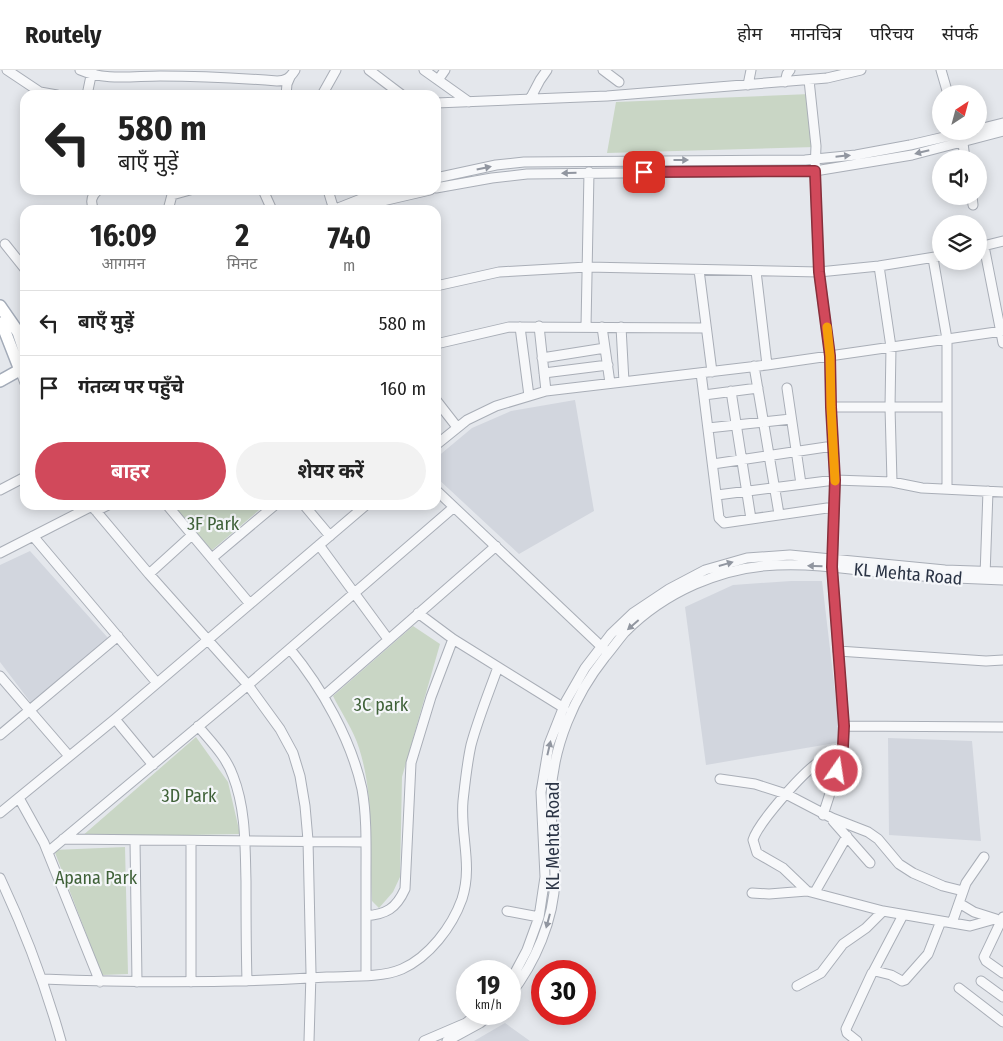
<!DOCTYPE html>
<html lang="hi">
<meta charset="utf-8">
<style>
body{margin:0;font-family:"Fira Sans Condensed","Noto Sans Devanagari",sans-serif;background:#f2f2f2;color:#222;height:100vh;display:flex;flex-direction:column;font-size:19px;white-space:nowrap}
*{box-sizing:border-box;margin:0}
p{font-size:16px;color:#767676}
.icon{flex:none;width:28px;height:28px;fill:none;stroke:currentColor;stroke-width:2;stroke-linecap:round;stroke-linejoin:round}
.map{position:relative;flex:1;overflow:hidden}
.sheet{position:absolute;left:20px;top:135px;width:421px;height:305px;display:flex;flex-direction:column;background:#fff;border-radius:15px;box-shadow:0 2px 12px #0003}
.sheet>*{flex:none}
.banner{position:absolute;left:20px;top:20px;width:421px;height:105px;border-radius:15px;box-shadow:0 2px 12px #0003;background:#fff;color:#222;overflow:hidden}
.needle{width:32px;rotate:36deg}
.controls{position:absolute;left:932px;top:15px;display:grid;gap:10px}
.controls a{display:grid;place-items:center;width:55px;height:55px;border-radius:50%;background:#fff;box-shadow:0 2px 12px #0003;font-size:25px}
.speed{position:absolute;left:456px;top:890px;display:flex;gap:10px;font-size:25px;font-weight:700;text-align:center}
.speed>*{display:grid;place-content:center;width:65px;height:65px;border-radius:50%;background:#fff;box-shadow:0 2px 12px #0003;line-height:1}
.speed small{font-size:12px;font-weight:400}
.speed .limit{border:8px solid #d22;background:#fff;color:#111}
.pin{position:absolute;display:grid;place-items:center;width:42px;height:42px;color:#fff;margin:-21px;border-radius:10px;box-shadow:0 2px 8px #0006}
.me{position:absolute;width:55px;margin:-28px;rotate:13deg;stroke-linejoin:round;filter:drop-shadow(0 0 4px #0008)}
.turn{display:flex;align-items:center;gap:18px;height:105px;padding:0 15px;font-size:22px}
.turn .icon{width:65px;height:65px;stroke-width:2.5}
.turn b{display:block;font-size:35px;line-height:42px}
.eta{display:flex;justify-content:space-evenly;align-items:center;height:85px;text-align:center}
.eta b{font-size:30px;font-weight:700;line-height:35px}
.cta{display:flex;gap:10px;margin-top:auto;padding:10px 15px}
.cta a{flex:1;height:58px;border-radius:30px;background:#d1495b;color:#fff;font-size:20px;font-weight:700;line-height:58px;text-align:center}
.cta a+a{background:#f2f2f2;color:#222}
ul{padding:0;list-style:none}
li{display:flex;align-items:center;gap:15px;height:65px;padding:0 15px;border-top:1px solid #e0e0e0}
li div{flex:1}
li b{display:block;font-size:19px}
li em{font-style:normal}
header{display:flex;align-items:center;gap:30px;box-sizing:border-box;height:70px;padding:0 25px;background:#fff;border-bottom:1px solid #e0e0e0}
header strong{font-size:24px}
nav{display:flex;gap:28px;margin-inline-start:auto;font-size:18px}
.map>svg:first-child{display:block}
</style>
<header>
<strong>Routely</strong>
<nav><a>होम</a><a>मानचित्र</a><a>परिचय</a><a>संपर्क</a></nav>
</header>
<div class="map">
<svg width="1003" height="971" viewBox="0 0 1003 971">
<rect width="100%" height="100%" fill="#e4e7ec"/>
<!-- built -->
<path fill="#d2d6de" d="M575,330L594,441L519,484L436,407V388L472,358L511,341Z
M30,481L108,568L31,633L0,592V495Z
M791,511H822L841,672L706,695L685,537L733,515Z
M888,668L972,671L981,771L889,765Z
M505,953L530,971H474Z"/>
<!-- green -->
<path fill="#c9d6c5" d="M810,24L815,77L607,83L616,32Z
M172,435H265L211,481Z
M413,556L440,574L402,707L400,807L393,822L379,838L372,831C369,780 375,728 359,678C354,661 341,642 333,626Z
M196,667L228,712L240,764L81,767Z
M125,777L128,904L102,905L54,780Z"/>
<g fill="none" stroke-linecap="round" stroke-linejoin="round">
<defs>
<path id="minor" d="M7,0L40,22L57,25
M80,0C105,11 133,6 160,6C199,6 238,8 277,11C286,11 290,8 295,0
M369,0L402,25
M424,0L469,32
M603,0L619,12
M941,0L948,24
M438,10L445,0
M809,10L816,76L815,101L819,202L830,286L831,337L835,410L832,497L844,656L1003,657
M785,12L787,4L790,0
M748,15L751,0
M87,25L92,1
M286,25L287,14L290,7
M322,25L336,0
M530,29L540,10L547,0
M436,33L607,26L827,8L861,0
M979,59L1003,53
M963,73L965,89
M436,108L496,95L524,92L805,90L856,85L910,75L970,61
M436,118L492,108L527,104L815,101L912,85L1003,61
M263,120L272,140
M328,120L334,140
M172,125L190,120
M972,126L973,135
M94,140C90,132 91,126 98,120
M168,140L172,125L171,120
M333,140L371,125L391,120
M356,140L374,133L430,120
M5,174L25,199
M984,176L1003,273
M979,177L1003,171
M933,188L947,269V419
M879,196L891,277L890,337L892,412
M699,200L712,302
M756,201L767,295
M436,216L499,202L587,197L819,202L879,196L941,186
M539,256L546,321
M520,257L529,326
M586,257L589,102
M602,257L610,313
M621,257L624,312
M436,274L509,257L706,258
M542,288L605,278
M754,296L779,444
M20,300L25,313
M544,303L608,295
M701,303L719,448L724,453L834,437
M787,318L801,414
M731,321L751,449
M704,325L758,318
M436,330L457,357
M831,337H947
M708,358L791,349
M436,375L467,350L496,336L546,321L767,295L1003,261
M713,394L833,376
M0,420L25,407
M436,420L605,580
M717,425L835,410L892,412L922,418L1003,422
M91,435L149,504L248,615L280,659L293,683L300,706L305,736L308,770L311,903L309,971
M167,435L250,534
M304,435L330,466
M96,441L108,435
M33,466L157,613
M319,475L388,569
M0,483L92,436
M212,488L275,435
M149,504L192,465
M985,506L988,421
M418,543L453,569L564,638
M290,579C322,618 351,669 362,719C367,747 366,777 366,806C366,839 366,872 366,905
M838,581L986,591L1003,590
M0,606L69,686
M324,626L496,476
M115,649L153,695
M198,656C211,672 226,686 233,706C246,739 245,776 246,811C246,844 246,877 247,911
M0,665L118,566
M720,709L755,714L786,724L832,748L868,762L878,769L899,794L913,803L943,816L963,821
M19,728L44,773L100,912
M0,743L115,649L366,435
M823,745L834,711L838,689
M833,751L870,793
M63,769L366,772
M135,770L137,912
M48,782L248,615L454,437
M0,808C25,861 45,914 61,971
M807,821L783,798L757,783L753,770C758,753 803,702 819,692C824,689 832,689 838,689L843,675L844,656
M815,822L847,766
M752,823L769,824L807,821L883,841L970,856L995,849
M959,833L974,842L996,849
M507,841L539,847
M366,846C386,844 396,839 405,819L411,693L431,627L453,569
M1003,847L984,887L986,891L1003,903
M952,853L966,813L984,787
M873,902L903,845
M43,909C137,913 232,913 327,907C349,906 381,908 402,899C429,887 452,857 462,829C473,795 460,765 463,731C465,713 467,693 471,675C478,649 489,622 498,597
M981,911L1003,927
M191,912V771
M510,912L527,880L539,847L545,807L541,722L549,674L566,631L585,598L611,564L633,543L669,519L705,500L747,488L790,485L945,500L1003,502
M797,916L821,903L843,874L866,858L883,841
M959,918L1003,952
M510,925C535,893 554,850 555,808C555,781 550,753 551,725C553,676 574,626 605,587C612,579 618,570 625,562C665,522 721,497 777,495C816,493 854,500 892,504C929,507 966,509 1003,510
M424,971L466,953L477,944
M447,971L480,953L492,944
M857,971L847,963L846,959L872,903L875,901L891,905L902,911L905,910L928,884L941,851"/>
<path id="major" d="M0,236L18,262L25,283
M0,253L4,259L20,300
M0,311L25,297"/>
</defs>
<!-- minor casing -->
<use href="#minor" stroke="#a9aeb7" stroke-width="11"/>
<!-- major casing -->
<use href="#major" stroke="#a3abb8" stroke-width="14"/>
<!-- minor -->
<use href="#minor" stroke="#f7f8fa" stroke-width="9"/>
<!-- major -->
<use href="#major" stroke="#fff" stroke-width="11"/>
</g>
<!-- one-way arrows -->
<defs><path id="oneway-solid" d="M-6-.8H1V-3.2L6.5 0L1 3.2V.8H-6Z" transform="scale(1.25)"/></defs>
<g fill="#9196a0">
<use href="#oneway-solid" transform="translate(922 82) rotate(166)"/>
<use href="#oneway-solid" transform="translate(843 86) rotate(-6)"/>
<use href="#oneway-solid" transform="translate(681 90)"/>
<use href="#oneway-solid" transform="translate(484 98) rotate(-12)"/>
<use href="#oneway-solid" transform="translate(569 103) rotate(179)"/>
<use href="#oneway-solid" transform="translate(726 494) rotate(-16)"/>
<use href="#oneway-solid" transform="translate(815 496) rotate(-178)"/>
<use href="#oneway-solid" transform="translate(633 555) rotate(139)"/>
<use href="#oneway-solid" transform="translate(549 678) rotate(-77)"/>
<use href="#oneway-solid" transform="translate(548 851) rotate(105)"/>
</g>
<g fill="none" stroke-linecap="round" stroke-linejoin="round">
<defs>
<path id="route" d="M644,102L815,101L819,202L830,286L831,337L835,410L832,497L844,656L843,676L838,689L837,701"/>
</defs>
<!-- route casing -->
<use href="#route" stroke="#882f3b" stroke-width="12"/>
<!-- route -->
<use href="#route" stroke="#d1495b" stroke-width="9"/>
<!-- slow -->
<path stroke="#f59e0b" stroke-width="9" d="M827,257L830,286L831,337L835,411"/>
</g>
<g text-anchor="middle" stroke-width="4.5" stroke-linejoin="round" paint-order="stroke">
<!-- park labels -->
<g font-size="18" fill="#3f6138" stroke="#f4f6f9">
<text x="213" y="460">3F Park</text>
<text x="381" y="641">3C park</text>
<text x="189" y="732">3D Park</text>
<text x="96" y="814">Apana Park</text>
</g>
<!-- street labels -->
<g font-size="18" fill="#2b3445" stroke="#f4f6f9">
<text transform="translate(908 504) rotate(5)" y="6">KL Mehta Road</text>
<text transform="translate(553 766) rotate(-90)" y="6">KL Mehta Road</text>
</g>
</g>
</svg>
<div class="controls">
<a><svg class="needle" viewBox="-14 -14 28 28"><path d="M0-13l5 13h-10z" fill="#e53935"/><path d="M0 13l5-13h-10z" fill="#767676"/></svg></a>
<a><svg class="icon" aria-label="sound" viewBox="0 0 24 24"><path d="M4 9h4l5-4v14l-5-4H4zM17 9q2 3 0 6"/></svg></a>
<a><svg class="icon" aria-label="layers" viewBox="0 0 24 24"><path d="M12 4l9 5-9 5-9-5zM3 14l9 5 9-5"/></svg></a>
</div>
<div class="speed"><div>19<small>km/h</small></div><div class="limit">30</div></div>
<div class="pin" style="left:644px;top:102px;background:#d93025"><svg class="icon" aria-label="arrive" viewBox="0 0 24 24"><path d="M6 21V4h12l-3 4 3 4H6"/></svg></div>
<svg class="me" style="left:837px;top:701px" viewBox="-20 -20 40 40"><circle r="17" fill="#d1495b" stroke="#fff" stroke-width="3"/><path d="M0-11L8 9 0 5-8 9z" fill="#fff"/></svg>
<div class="banner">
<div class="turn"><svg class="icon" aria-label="left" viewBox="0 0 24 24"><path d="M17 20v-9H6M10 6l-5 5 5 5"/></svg><div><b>580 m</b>बाएँ मुड़ें</div></div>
</div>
<section class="sheet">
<div class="eta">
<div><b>16:09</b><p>आगमन</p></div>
<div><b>2</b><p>मिनट</p></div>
<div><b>740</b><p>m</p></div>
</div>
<ul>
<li><svg class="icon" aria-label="left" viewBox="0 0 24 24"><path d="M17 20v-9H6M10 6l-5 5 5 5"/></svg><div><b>बाएँ मुड़ें</b></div><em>580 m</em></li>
<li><svg class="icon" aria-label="arrive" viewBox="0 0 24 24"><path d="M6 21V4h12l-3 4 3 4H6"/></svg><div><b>गंतव्य पर पहुँचे</b></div><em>160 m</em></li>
</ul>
<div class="cta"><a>बाहर</a><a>शेयर करें</a></div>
</section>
</div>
